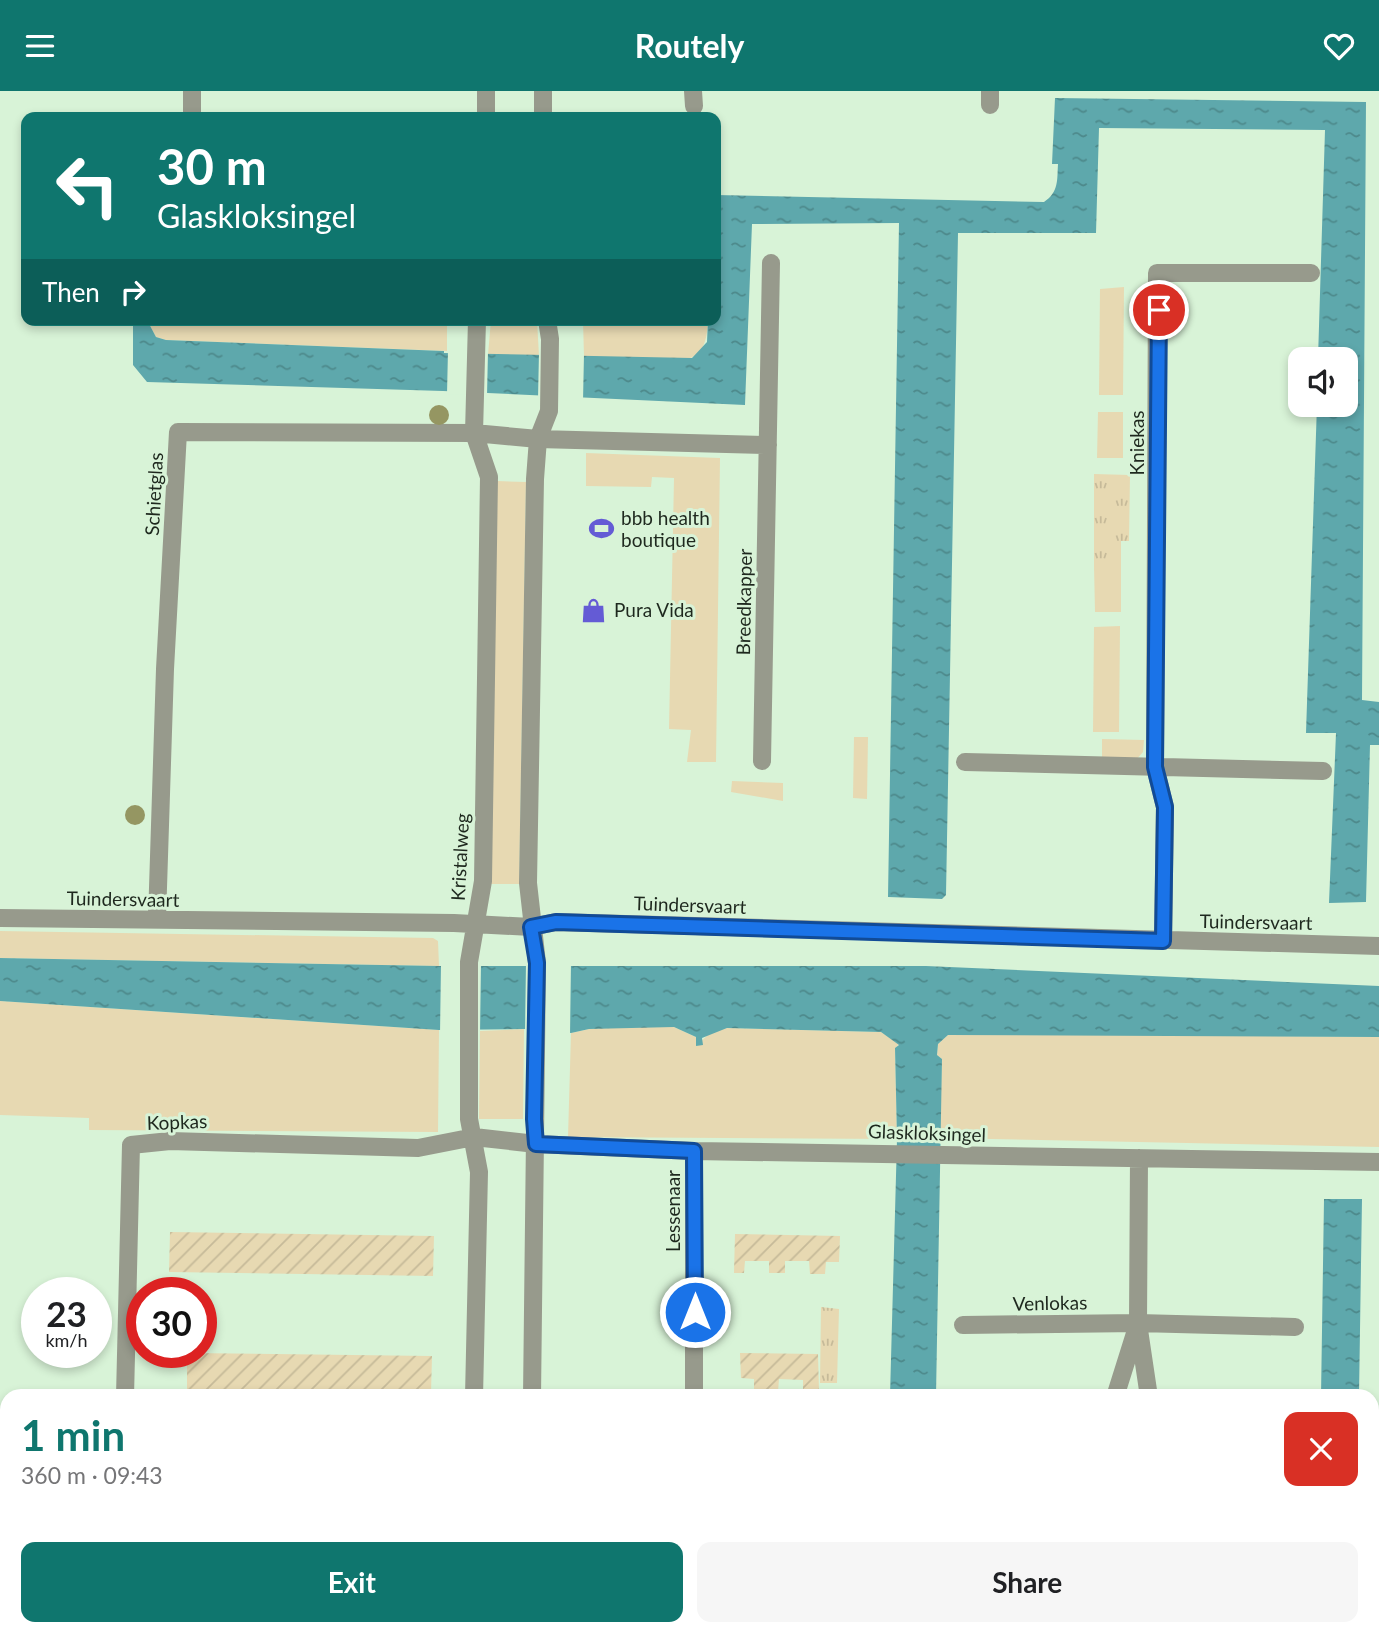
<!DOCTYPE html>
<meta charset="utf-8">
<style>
body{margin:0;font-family:Lato,sans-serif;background:#f6f6f6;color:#202124;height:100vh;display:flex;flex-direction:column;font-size:26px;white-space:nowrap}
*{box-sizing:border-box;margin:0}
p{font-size:23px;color:#757577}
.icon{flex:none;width:38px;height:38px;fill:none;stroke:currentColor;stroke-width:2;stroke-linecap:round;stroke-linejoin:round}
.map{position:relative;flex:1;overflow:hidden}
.side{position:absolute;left:0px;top:1298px;width:1379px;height:247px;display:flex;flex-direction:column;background:#fff;border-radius:21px 21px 0 0;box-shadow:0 4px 10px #0003}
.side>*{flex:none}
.banner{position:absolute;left:21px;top:21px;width:700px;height:214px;border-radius:14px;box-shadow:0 4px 10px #0003;background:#0f766e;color:#fff;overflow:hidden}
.tools{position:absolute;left:1288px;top:256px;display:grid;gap:14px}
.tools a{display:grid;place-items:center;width:70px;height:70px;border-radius:14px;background:#fff;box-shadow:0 4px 10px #0003;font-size:35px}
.speed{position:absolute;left:21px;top:1186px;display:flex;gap:14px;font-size:35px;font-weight:700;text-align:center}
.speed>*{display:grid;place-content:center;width:91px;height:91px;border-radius:50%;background:#fff;box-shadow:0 4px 10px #0003;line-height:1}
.speed small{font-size:18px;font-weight:400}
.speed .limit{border:10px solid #d22;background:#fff;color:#111}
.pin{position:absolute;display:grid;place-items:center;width:60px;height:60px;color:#fff;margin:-30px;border:4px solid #fff;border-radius:50%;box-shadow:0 2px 7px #0007}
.me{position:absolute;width:77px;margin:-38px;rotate:0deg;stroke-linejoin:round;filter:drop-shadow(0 0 5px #0008)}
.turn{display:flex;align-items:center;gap:24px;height:147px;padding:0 21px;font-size:32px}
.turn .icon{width:91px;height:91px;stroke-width:2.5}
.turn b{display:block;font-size:49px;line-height:60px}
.then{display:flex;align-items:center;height:66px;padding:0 21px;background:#0003;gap:14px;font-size:26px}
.round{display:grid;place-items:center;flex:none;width:74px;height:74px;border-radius:14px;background:#f6f6f6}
.summary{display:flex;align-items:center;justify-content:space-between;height:119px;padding:0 21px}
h1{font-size:42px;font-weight:700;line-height:52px;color:#0f766e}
.button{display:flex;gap:14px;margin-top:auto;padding:14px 21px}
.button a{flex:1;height:80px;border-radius:14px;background:#0f766e;color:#fff;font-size:28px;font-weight:700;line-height:80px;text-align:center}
.button a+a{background:#f6f6f6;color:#202124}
header{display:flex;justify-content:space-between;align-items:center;height:91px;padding:0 21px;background:#0f766e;color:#fff;font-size:32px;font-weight:700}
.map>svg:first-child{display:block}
</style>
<header><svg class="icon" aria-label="menu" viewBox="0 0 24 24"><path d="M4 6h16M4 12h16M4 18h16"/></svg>Routely<svg class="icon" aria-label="heart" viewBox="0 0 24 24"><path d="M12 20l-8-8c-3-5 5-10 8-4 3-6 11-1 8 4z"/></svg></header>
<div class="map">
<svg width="1379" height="1545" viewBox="0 0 1379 1545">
<defs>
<pattern id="park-tufts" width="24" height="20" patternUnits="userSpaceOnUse" patternTransform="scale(1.75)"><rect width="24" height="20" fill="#e7d9b2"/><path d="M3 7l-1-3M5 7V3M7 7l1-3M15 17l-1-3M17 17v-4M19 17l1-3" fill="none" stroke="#c6ba99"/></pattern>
<pattern id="garden-furrows" width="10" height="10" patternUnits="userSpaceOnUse" patternTransform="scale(1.75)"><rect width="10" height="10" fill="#e7d9b2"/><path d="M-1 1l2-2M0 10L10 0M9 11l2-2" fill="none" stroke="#c6ba99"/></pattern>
<pattern id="water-ripples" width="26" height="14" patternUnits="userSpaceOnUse" patternTransform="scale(1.75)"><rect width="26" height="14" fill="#5ea8ac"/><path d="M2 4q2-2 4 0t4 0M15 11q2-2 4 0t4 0" fill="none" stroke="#4d898b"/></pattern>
</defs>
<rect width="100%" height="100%" fill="#d8f3d7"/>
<!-- grass -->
<path fill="#e7d9b2" d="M1124,196L1123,304H1099L1100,198Z
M147,229H447V260L166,249L156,246Z
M491,229H537L539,265L488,264Z
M583,229H708C707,247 705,264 685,269L584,266Z
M1098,321H1123V367H1097Z
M586,362L720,367L716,671H687L691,639L669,638L674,387L652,386L651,396L586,395Z
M497,390L526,391L519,793H489Z
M1094,475H1121V521H1095Z
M1120,535L1119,641H1093L1094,536Z
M854,646H868L867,708L853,707Z
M1102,648L1144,649L1143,661L1136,669H1102Z
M732,690L783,692V710L731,701Z
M0,840L433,847L438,850L439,875L0,867Z
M0,910L439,939L438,1041L89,1039V1027L0,1024Z
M634,935L674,936L696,946V955L710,942L727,937L881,941L899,953L895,958L897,1048L568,1046L571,942L589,938Z
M524,938L523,1028H479L480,940Z
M963,942L1379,946V1056L939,1047L942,968L937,964L938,953L948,944Z"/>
<!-- park -->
<path fill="url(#park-tufts)" d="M1094,383L1130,384L1129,450H1121V475H1094Z
M821,1216L839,1218L837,1292H820Z"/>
<!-- garden -->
<path fill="url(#garden-furrows)" d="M170,1141L434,1145L433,1185L169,1181Z
M735,1143L840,1145L839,1171H826L825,1183H810L809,1170H785V1182H769V1170H745L744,1182H734Z
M187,1262L432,1265L431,1302L187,1298Z
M740,1262L818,1263L819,1300L803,1301V1289L779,1288L778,1301L754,1300V1288L741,1287Z"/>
<!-- water -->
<path fill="url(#water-ripples)" d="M1055,7L1366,11L1362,609L1379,611V654H1370L1366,811L1329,812L1336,642H1306L1317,313H1346V268H1318L1325,39L1099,37L1096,142H958L946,804L942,808L888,806L899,132L752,133L745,314L443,300L147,291L133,274V229H147L156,246L166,249L444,260V262L692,267L707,251L708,229H716V104L1044,111C1059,101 1057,89 1058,73H1052Z
M0,867L439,875H926L1379,895V946L948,944L938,953L937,964L942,968L936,1305H890L897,1048L895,957L899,954L881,941L727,937L702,947L703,954L696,955V946L674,936L589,938L571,942L524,938L439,939L0,910Z
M1324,1108H1362L1359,1305H1321Z"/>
<!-- pier -->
<path fill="#d8f3d7" d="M448,259L488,260L487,305L447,303Z
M539,261L584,263L583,310L538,308Z
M441,872H481L480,943H440Z
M526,872H571L570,945L525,942Z"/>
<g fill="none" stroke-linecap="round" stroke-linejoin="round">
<!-- minor -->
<path stroke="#979a8c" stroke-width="18" d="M693,0L694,15
M990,14V0
M192,26V0
M486,26V0
M543,26V0
M762,670L771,172
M965,671L1323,680
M0,827L454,832L531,836L556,831L1379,855
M157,828L165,578L178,341L474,342L538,348L768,354
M1163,850L1165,716L1155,676L1157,182H1311
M694,1060V1306
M1139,1067L1138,1232L1149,1306
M963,1234L1138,1232L1295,1236
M125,1306L131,1054L170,1050L418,1057L474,1046L536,1053L694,1060L1379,1071
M474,1306L479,1081L469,1028V871L483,790L489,386L474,342L477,229
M532,1306L537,872L528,792L535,388L538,348L549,320L550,248L547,229
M1115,1306L1137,1236
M1082,1538L1083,1545
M1096,1538L1101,1545
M120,1545V1538
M469,1545V1538
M528,1545V1538
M1149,1545L1153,1538
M1166,1545L1167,1538"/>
</g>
<!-- trees -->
<g fill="#959662">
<circle cx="439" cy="324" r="10"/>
<circle cx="135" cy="724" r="10"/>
</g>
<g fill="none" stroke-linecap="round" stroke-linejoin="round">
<defs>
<path id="route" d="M695,1221L694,1060L536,1053L534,1028L537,872L531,836L556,831L1163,850L1165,716L1155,676L1159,219"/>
</defs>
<!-- route casing -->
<use href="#route" stroke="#114b97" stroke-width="18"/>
<!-- route -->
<use href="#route" stroke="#1a73e8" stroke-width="12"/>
</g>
<!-- icons -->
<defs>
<symbol id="stadium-bare" viewBox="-9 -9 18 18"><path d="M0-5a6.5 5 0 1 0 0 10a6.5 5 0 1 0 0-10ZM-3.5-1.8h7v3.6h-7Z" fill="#645bd5" stroke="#d8f3d7" stroke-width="2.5" paint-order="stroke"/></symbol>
<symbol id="shop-bare" viewBox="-9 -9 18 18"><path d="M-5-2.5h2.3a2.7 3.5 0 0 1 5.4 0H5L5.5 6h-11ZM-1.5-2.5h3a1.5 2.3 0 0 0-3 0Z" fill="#645bd5" stroke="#d8f3d7" stroke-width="2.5" paint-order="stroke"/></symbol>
</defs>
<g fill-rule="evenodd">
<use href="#stadium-bare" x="584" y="420" width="35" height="35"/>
<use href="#shop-bare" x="576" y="502" width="35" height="35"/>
</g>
<g text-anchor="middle" stroke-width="6" stroke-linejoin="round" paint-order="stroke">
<!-- street labels -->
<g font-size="19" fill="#1e281e" stroke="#d8f3d7">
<text transform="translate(1137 352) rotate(-90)" y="7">Kniekas</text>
<text transform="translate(154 403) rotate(-87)" y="7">Schietglas</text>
<text transform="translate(744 511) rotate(-89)" y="7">Breedkapper</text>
<text transform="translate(460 766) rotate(-87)" y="7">Kristalweg</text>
<text transform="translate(123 808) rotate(1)" y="7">Tuindersvaart</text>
<text transform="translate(690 814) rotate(2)" y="7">Tuindersvaart</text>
<text transform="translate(1256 831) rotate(1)" y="7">Tuindersvaart</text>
<text transform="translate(177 1031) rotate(-2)" y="7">Kopkas</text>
<text transform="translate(927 1042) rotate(2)" y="7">Glaskloksingel</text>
<text transform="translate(673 1120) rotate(-90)" y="7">Lessenaar</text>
<text transform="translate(1050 1212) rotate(-1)" y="7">Venlokas</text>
</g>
<!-- poi labels -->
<g font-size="19" fill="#1e281e" stroke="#d8f3d7" text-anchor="start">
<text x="621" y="434">bbb health<tspan x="621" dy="22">boutique</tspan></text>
<text x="614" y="526">Pura Vida</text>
</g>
</g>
</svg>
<div class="tools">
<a><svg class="icon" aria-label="sound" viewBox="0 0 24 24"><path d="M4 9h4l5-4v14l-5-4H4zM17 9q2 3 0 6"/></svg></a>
</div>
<div class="speed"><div>23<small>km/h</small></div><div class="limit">30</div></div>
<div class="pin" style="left:1159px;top:219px;background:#d93025"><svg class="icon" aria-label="arrive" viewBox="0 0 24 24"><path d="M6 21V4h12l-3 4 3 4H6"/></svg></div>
<svg class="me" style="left:695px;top:1221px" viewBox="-20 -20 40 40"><circle r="17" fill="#1a73e8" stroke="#fff" stroke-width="3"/><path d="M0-11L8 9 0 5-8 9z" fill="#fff"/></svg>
<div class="banner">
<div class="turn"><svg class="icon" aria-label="left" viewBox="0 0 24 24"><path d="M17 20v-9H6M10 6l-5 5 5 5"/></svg><div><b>30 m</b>Glaskloksingel</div></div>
<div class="then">Then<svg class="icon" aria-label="right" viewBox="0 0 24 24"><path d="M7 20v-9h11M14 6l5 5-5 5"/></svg></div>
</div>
<section class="side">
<div class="summary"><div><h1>1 min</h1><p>360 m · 09:43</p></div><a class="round" style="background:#d93025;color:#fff"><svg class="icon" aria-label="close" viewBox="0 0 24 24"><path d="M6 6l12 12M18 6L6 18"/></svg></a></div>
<div class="button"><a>Exit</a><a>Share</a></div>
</section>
</div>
